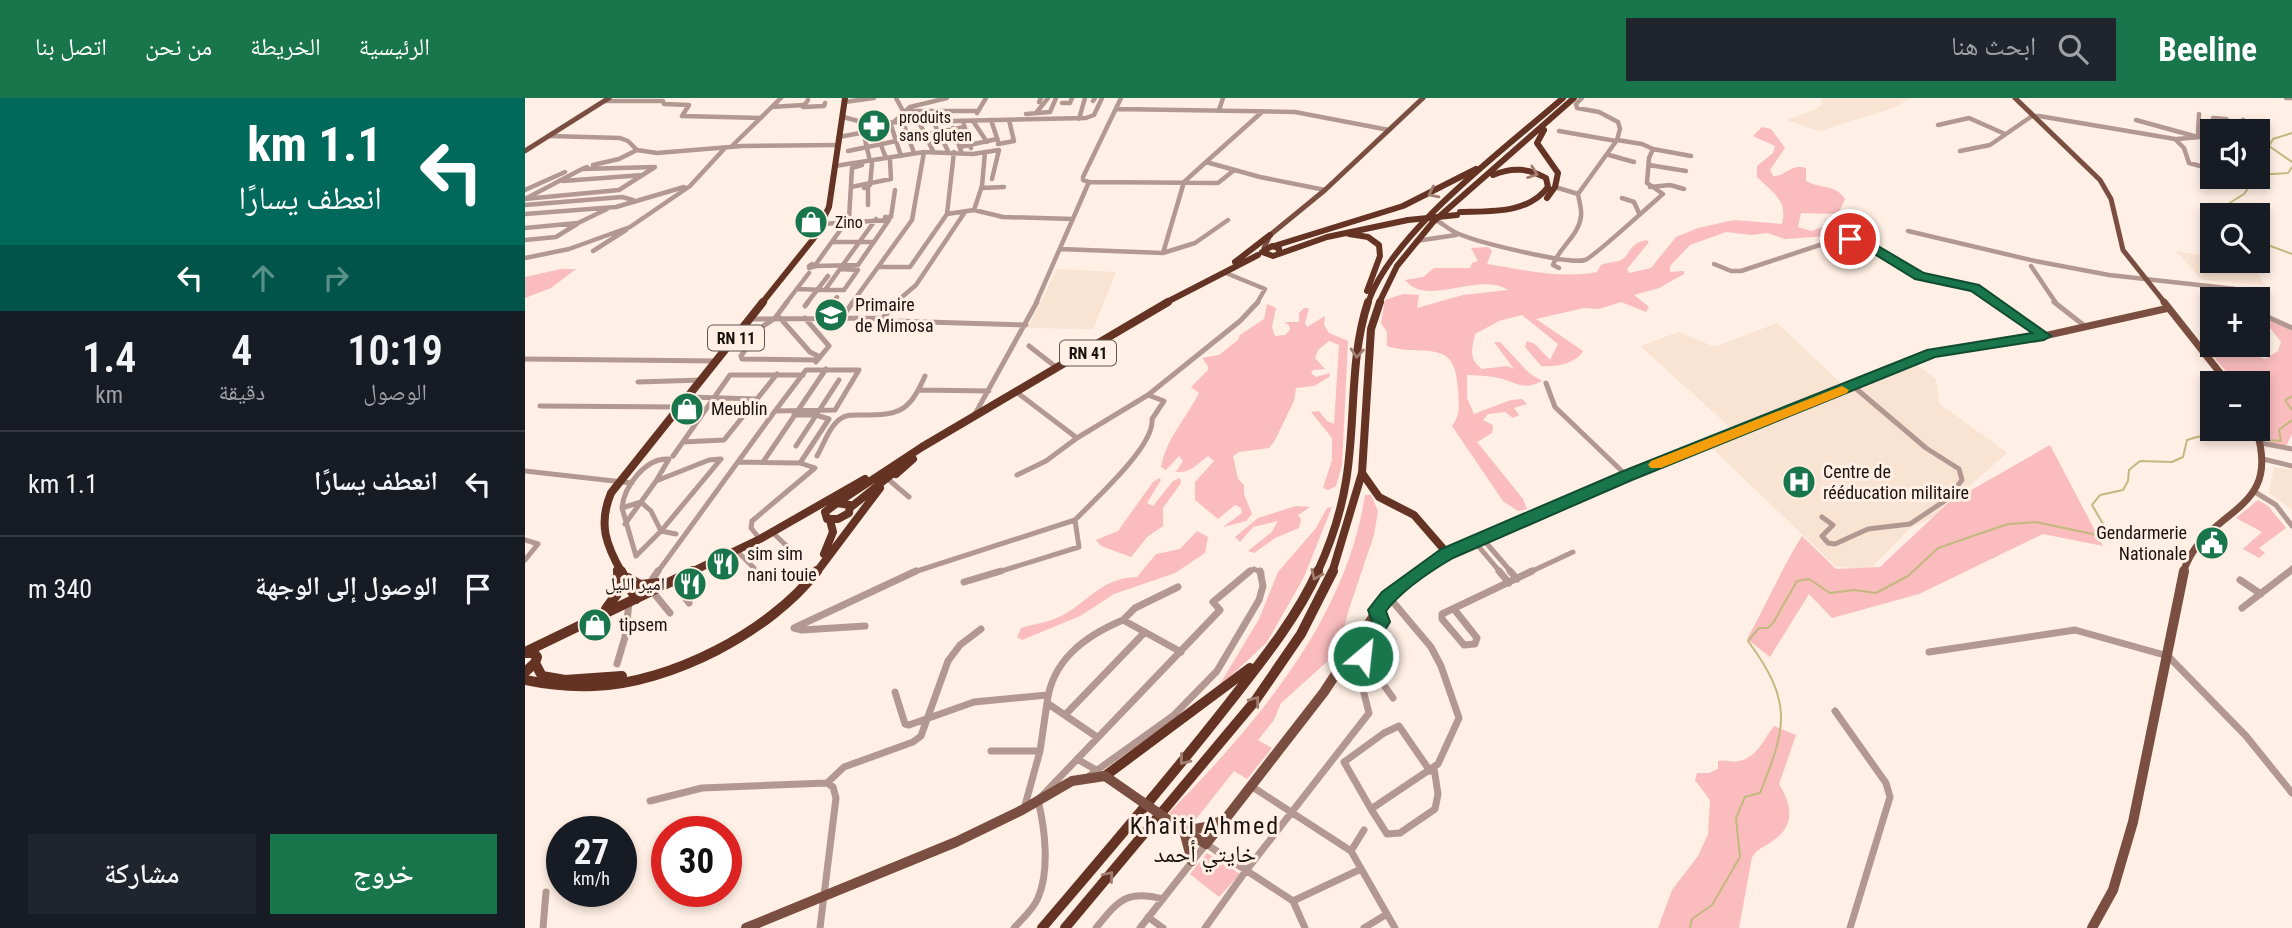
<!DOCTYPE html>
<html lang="ar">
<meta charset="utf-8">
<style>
body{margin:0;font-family:"Roboto Condensed","Noto Naskh Arabic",sans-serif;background:#20242c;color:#f1f3f6;direction:rtl;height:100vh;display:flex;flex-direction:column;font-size:26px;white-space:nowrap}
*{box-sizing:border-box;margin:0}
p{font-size:23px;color:#9ea1a6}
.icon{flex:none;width:38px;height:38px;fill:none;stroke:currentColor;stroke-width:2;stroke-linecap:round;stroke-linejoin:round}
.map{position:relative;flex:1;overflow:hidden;direction:ltr}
.sheet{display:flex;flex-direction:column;background:#171b24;width:525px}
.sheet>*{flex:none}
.hud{background:#00695c;color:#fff;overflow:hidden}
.buttons{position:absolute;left:1675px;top:21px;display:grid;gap:14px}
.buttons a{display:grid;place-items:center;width:70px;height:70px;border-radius:0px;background:#171b24;box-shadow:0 4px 10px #0003;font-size:35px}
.speed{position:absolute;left:21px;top:718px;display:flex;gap:14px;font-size:35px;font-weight:700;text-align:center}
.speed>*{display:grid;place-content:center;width:91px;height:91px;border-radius:50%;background:#171b24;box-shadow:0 4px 10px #0003;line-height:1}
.speed small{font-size:18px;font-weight:400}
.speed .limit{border:10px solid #d22;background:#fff;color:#111}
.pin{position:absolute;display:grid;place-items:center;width:60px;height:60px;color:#fff;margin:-30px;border:4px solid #fff;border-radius:50%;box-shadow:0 2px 7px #0007}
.me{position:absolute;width:77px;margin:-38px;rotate:28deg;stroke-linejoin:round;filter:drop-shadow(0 0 5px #0008)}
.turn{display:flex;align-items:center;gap:24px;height:147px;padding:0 28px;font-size:32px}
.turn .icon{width:91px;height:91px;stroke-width:2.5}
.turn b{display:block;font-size:49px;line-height:60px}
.lanes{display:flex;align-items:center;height:66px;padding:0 28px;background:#0003;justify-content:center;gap:35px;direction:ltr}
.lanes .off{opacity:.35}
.eta{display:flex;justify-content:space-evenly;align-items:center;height:119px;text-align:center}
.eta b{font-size:42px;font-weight:600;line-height:49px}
.action{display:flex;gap:14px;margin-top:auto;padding:14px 28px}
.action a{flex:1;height:80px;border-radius:0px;background:#19754b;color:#fff;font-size:28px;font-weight:600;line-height:80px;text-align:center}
.action a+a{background:#20242c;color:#f1f3f6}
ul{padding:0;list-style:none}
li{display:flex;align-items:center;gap:21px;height:105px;padding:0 28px;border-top:2px solid #363941}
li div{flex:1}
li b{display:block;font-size:26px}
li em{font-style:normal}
header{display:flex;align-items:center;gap:42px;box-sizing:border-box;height:98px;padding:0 35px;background:#19754b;color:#fff}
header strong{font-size:33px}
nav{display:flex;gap:38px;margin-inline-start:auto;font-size:24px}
.search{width:490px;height:63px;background:#20242c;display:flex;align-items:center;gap:18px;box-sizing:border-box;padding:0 24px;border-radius:0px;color:#9ea1a6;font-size:26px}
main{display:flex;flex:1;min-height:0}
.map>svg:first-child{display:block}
</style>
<header>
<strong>Beeline</strong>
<div class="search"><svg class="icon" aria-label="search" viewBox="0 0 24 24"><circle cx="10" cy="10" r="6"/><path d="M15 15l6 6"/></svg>ابحث هنا</div>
<nav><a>الرئيسية</a><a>الخريطة</a><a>من نحن</a><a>اتصل بنا</a></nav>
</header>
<main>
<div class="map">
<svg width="1767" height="830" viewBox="0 0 1767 830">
<rect width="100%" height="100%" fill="#ffefe4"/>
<!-- built -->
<path fill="#f9e3d2" d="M1298,0H1386L1371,9L1294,33L1262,22L1291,11L1298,5L1295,2Z
M1651,153L1687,159V163L1728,166L1739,187L1677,182Z
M532,171L591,174L568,231L503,230Z
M1252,225L1318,287L1207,331L1115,248L1154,234L1190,249Z
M1390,266L1411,281L1414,305L1482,355L1409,419L1384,431L1345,471L1311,469L1186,349Z
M1749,369L1767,372V412L1744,395Z"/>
<!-- green -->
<path fill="#fabcbd" d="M1237,29L1246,31L1260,50L1245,72L1248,78C1260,79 1266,65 1281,70V83C1295,91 1311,86 1320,101L1313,116L1276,115L1273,129L1286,133L1304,127L1319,133L1317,137L1260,141L1242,135L1226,137L1201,134L1165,147L1145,168V174L1159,173V176L1134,190L1109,197L1124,209L1121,214L1096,204L1074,211L1059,210L1011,221L1058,253C1051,266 1030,269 1016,268L1000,249L1002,243L1010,246L1025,262L1033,246L997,217L974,223L950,236C947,251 943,261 957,271L982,268L989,271L969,244H975L1004,275L1017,283C1000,292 993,286 978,281C966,278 953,277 942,277V300L949,316L986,302L997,301L1002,306L989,310L994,317L988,320L980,314L963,316L958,322L968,327L967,335L952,344L998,401L1002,411L993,413L978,403L927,328C936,316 934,306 933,292C931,237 898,260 862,248V234L856,225L860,202L878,196L894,197L892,210L938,197L983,192C954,173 902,210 880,182L898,179L909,170H945L947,165L953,163L946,150L963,149L967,153L962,166C1000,172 1033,181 1072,174L1076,167C1082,164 1094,165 1099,160C1107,151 1107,145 1121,142L1124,144L1102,171L1104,175L1126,170L1151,139L1173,130L1209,122L1257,126C1263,102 1248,95 1232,79V68L1248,55L1250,48L1228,38Z
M36,171H51L26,190L0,200V179Z
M742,206L751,210L747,229L750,238L760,237L765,232L764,227L759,224H774V215L779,210H784L780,225L782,229L800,218L799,227L804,235L823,243L817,367L811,388L803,392L798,390L807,362V340L786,314L794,313L802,323L809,326L814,247L804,243L793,252L790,260L800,271L788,272L786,275L791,279L805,275L804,279L789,288L771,290L769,303L750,342L744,350L714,354L708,358L713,381L719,387V396L727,416L721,423L698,429L717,415L716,410L710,407L693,421L670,402V384L689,363L683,358C671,367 666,375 651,374L658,363L654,358L641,372L636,369C641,341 662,319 674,295L666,289L683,272V268L677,260L694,257L713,242L715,237L739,221Z
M1735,217L1767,233V336L1761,348L1744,345V338L1733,315L1732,285H1710L1679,246L1698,247L1740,261L1753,253L1756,244Z
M1525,347L1578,448L1518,436L1394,496L1307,520L1284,496L1245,559L1222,541C1241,507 1256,472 1277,438L1311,471L1355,469L1422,406Z
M634,380L636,382L622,405L628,408L648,383L655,380L656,385L638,410V428L622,439L606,459L576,448L571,442L593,433L628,384Z
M840,397H846L853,413L849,437L824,511L813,554L756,605L749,622L733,642L747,650L722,681L709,673L664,730L644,715C730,627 821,523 840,397Z
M1733,402L1743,408L1761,430L1734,450L1740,455L1734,460L1718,451L1737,434L1711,420Z
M771,408L785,409L773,417L776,421L774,430L750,440L729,455L723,453L747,434L753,423L728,429L715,444L710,439L733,420Z
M807,409L779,479L742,544L692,591L734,521L753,474L791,430L802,410Z
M672,433L683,439L680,455L650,475L589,496L555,518L497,542L492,539L496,530C505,527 514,526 523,523C558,514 570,480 612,479L631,456L655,451Z
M1249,628L1271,637L1254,686C1266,705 1271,727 1249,742C1240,749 1234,749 1227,759L1214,830H1133L1147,792L1173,758L1183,736L1185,702L1170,682L1172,675H1184L1193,671V663C1201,661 1207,665 1214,663C1233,659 1238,642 1249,628Z
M682,755L715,776L694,799L665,776Z"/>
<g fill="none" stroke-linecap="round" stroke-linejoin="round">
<!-- stream -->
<path stroke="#c3b87f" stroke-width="2" d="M1767,35L1748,41L1744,48L1767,64
M1732,77L1763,75L1767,69
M1698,117L1696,114L1700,108L1719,96L1731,79
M1732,143L1767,156
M1767,298L1760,302L1767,312
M1743,342L1756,343L1754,332L1767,322
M1165,830L1167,821L1187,807L1215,759L1211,720L1220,699L1235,695C1262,628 1268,604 1223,543L1234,530H1243L1248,525L1272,483L1284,481L1305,495L1329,492L1351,495L1383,478L1413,450L1483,426L1511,424L1572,437L1581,431L1567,407L1575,397L1598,392L1603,383L1604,372L1615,363L1647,364L1658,359L1662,342C1687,333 1705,337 1730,342"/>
<!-- minor-far2 -->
<path stroke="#b29890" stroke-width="4.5" d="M371,0L378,13H453
M1761,0H1767
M283,2L278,9L299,8L300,5
M80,3H138L139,6L164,7L157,18L236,20
M568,3L570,0
M319,4L349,0
M514,4L516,0
M537,5H545L547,0
M247,9L278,7
M591,11L770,14L864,32
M694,12L698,0
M400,13L393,22L409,55
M737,14L681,64L735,79L800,92
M452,15L461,0
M511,15L523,0
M501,16L525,14L531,0
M318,19L341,25L561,20L569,17L577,0
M1688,20L1701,21L1710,29L1707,33
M554,21L560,0
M466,22L473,43
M1611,22L1669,38
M1718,22L1730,33
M408,23L423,53
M448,23L462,44
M336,24L345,63
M365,24L376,58
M369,24L385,9L422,0
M378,24L389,55
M439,27L446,50
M1413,27L1444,20L1480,36
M349,29L361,60
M428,30L436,53
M1034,33L1091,43
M1673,37L1674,16
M25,38L95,40L103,43L112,52L132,55L217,48L313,47
M314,39L351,32
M1652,41L1687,38
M473,46L489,43L484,22
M207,48L256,0
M435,49L472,41
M1128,51L1166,58
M323,53L439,29
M1435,53L1465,47L1507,18H1514L1650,41L1659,50L1664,65L1679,69
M1084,57L1109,64
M68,67L94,61L112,52
M1124,67L1161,73
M310,68L399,54L448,56L474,52L467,81
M130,69L94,92L0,101L57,71Z
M57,71L62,69
M38,83L118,77
M564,84L693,85L708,73
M345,87L347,66
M326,89L366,81L365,63
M1030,89L1053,96C1054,103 1057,111 1056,118C1054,138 1034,149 1028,167L1034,170
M1125,89L1145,87L1159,91
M339,90L343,89V107
M456,90L479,89
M0,92L40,74
M1053,96L1092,42
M1097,100L1109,104L1114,115
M0,107L97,99L108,102
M449,112L457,88L460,54
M0,116L91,109L159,89
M422,116L449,112L478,119L548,121
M360,119H366L370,92
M911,122C918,126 926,133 934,136C952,144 1044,167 1060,162C1068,160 1126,106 1138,96L1122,85L1124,60L1128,51L1117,46L1092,42L1095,31L1093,24L1074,14L1052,10L1051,6L1057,0
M0,130L53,125L82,111
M1383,133L1510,163L1584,177L1710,191L1718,201
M0,142L31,139L52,126
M891,143L931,137
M308,144H349
M535,151L638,155L670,145L703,122
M68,153L101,132
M638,155L659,84L681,64
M0,160L44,151L105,129L165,88L200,50
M287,166L291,168L284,170V168Z
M291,166L324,120L327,70L337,67
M1189,166L1206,173H1216L1310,142L1333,143L1395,178L1450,190L1472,205
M291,168L333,167L364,122L296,126
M317,168L351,121
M1506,168L1531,205
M354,169H385L422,116L429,54
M315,171L333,172L319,192H300Z
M701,175L740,191L732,205
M272,191L300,192
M1710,191L1726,192
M261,205L284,175
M282,205L303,178
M308,205L312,199
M327,205L387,122L399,54
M370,205L391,187L440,114
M511,205L564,84L558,82V79L596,0"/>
<!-- minor-far1 -->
<path stroke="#b29890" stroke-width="5" d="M1470,204L1519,238
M1529,204L1561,229
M280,208L283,204
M1732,214L1767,230
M250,220L262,204
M255,220L285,254L295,259
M280,220L304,248L291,264
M299,220L309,204
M358,220L368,223L501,227
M226,221L358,220L372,204
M249,221L235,230L216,258L217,261L292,262
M316,221L328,204
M504,248L531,269
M0,261L192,263
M281,272H334L310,312L250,313Z
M113,284L177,282
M1021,285L1030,309L1102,378
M394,292L464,293
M494,296L552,340
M163,299L232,301
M15,308L155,309
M450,316L512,204
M269,317H291L304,321L275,365
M158,344L199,342L252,276
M1736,345L1767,351
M271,348L314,282
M148,358L205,277H278
M292,358C299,346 304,329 315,321C322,316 329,317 337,317C375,317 384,314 400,278
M1738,361L1767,368
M213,364L275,365L290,370L227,423L226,430L235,441
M238,364L301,271
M0,373L107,385
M492,377L521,363L552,340L623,297L715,223L733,204
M364,382L384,399
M1730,394L1751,407L1767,428
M97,410L111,458L136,433L196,361L184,362L131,383
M97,410C99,388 121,359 144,361L131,383
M97,410L116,404L131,383
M1297,419L1308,427L1297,438L1303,445L1310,446L1343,431L1385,426L1421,402L1437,382L1434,371L1401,350L1328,288
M100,426L116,404L126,413L136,433L151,436
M247,434L266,452
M957,440L987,475
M0,442L13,446L0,462
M949,443L976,475
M211,452L229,470
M132,475L250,313
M386,475L550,422
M470,475L554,449L550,422C569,402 630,348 627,321L639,303L623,297
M722,475L729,471L737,475
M1003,475L1048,454
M1763,475L1767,470"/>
<!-- minor -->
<path stroke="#b29890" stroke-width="7" d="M974,473L984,485
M985,473L992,481
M1715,482L1736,496
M148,483L164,505
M439,484L476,473
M124,486L133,473
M127,493L145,515
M863,498L906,549L916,568L934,620L913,666L846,711L862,736L875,735L910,711L913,696L909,670
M1717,510L1765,473
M929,511L952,540L950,546L939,547L917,521V516L1007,473
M852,512L856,524L838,552V558L868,600
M598,522L610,510L653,489
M340,528L277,532L269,530L391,473
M1404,554L1550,532L1643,558L1721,638L1767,695
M92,566L100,539L104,505
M370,594L380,626L384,627L449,604L522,597
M1310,613L1361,685L1365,699L1325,830
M540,617L620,534
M572,639L522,605C527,562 560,538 598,522L656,554
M466,653H515
M552,661L573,673
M564,678L649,617L692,573L734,502L738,488L735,473
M302,685L319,669L388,644L396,638L423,563L435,547L456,531
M726,688L826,753L870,830
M125,703L177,690L302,685L308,689L311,700L295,830
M499,711L515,653L522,605
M846,711L819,664L859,635L874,628L905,673
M826,753L839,732
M768,803L780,830
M623,819L638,830
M18,830L21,794
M489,830C497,821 508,812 513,800C525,772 520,731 513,702L695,512L688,504L725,473
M571,830C593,803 601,791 638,801
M615,830L681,746L768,803L836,771
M680,830L720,774L844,615L834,576L816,568
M839,830L862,816"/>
<!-- major-far2 -->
<path stroke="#7a4e40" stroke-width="5" d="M1490,0L1575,82L1586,101L1598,152L1640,205
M0,53L84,0
M739,150L745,137L800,92L898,0"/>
<!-- major-far1 -->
<path stroke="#7a4e40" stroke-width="7" d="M1639,204L1703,285
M892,475L915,459L1102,378L1407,255L1519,238L1644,210
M1658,475C1679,408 1759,418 1731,331"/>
<!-- major -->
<path stroke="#7a4e40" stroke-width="10" d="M652,728L681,746L799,594L858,504L895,473
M667,763L659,733L681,729L698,722
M221,830L431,744L497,712L547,683L580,678
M1567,830L1588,792L1608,724L1659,473"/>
<!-- highway-far2 -->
<path stroke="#643324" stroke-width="6" d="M1019,32L1012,45L1033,75L1030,89L1022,100
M935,114C966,113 1003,116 1023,89L1021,80C1003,70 987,69 968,77
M824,136L843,139L854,147L855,158L842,193
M749,148L878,108L951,71
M754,155V150L747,148L737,154L748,158L802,139L883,122
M710,164L745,137
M237,205L289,140L304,109L320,0
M640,205L733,157
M843,205C866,135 981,50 1038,0
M854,205L872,168L908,124L1049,0"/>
<!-- highway-far1 -->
<path stroke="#643324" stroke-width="8" d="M837,375L854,399L889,417L922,455
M371,376L388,361
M312,405L397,349L643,204
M312,405L325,407L324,415L313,421H302L300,414Z
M326,409L372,372
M299,456L308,434L305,422
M92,472L93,475
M97,475C81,447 73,426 86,395L238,204
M164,475L235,441L340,381
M291,475L355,390
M792,475C805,447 816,414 821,383C831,324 824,262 843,204
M807,475L837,375L846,231L855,204"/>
<!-- highway -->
<path stroke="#643324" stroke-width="10" d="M96,473L111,501
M103,480L115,487L135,485
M81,511L94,493L93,473
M0,554L168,473
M10,565L17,578L40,582L97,578
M0,574L10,565L12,559L9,555H1
M0,582C23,587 45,589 69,588C146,585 245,534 292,473
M580,678L725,570
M517,830C580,756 644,682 704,605C736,564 771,521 793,473
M540,830L730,603L776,536L808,473"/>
<!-- major-bridge -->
<path stroke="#7a4e40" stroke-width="10" d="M580,678L652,728"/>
<!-- highway-bridge -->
<path stroke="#643324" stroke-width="6" d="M883,122L932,117"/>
</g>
<!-- one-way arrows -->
<defs><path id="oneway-chevron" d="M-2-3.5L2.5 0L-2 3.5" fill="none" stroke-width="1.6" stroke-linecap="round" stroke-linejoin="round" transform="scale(1.75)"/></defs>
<g stroke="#a27e71">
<use href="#oneway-chevron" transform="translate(1008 75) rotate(20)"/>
<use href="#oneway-chevron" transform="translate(908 95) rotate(154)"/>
<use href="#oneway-chevron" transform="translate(832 255) rotate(95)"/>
<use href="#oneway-chevron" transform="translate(791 477) rotate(114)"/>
<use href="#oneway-chevron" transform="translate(730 603) rotate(-53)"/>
<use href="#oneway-chevron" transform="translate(659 662) rotate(129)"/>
<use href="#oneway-chevron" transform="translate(584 778) rotate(-50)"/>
</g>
<!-- route -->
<path fill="#19754b" stroke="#104c31" stroke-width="2" d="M1325,138L1346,144L1399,175L1454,187L1526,238L1519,242L1410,259L1107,382L928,460C904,474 878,491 861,513L865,524L847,553L844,563L838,566L831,563L829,552L847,523L843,512L857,494L916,451L1096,374L1402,252L1507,235L1446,193L1390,181L1338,149L1319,141Z"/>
<!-- slow -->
<path fill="#f59e0b" d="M1317,288L1324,292L1322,295L1136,370H1126L1123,367L1126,363Z"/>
<!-- icons -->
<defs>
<symbol id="pharmacy-disc" viewBox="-11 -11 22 22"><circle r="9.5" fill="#19754b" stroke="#ffefe4"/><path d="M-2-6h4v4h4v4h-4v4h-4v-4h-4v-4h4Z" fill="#fff"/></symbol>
<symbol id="shop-disc" viewBox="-11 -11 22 22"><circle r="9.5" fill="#19754b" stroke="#ffefe4"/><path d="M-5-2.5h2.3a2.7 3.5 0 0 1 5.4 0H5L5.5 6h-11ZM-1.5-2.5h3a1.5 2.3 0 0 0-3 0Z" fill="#fff"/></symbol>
<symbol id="school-disc" viewBox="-11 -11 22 22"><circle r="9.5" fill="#19754b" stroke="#ffefe4"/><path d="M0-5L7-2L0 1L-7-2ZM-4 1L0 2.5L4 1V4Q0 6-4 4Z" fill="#fff"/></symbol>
<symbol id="hospital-disc" viewBox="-11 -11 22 22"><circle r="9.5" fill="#19754b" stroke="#ffefe4"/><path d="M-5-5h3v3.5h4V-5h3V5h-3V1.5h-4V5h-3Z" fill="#fff"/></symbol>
<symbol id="civic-disc" viewBox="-11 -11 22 22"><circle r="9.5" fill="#19754b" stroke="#ffefe4"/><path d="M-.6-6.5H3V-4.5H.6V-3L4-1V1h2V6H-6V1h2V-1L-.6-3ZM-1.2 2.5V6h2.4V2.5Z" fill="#fff"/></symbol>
<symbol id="restaurant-disc" viewBox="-11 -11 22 22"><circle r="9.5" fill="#19754b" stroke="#ffefe4"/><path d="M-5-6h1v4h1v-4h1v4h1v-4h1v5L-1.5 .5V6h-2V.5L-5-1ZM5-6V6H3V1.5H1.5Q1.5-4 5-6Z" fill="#fff"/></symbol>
</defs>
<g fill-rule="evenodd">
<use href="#pharmacy-disc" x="330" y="9" width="38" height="38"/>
<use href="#shop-disc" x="267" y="105" width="38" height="38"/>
<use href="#school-disc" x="287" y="198" width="38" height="38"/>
<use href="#shop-disc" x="143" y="292" width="38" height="38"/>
<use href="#hospital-disc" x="1255" y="365" width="38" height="38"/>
<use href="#civic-disc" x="1668" y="426" width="38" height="38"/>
<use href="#restaurant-disc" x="179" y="447" width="38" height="38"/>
<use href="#restaurant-disc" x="146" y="467" width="38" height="38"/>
<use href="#shop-disc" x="51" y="508" width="38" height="38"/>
</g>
<g text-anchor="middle" stroke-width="6" stroke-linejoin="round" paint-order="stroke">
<!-- far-poi labels -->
<g font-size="16" fill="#191310" stroke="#ffefe4" text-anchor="start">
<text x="374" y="25">produits<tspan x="374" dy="18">sans gluten</tspan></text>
<text x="310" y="130">Zino</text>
</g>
<!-- shield labels -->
<g fill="#ffefe4" stroke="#5e5550" stroke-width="2">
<rect x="183" y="227.5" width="56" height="25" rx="5"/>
<rect x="535" y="242.5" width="56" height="25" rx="5"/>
</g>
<g font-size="16" font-weight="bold" fill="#191310">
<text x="211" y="246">RN 11</text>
<text x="563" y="261">RN 41</text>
</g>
<!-- poi labels -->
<g font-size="18" fill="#191310" stroke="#ffefe4" text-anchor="start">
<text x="330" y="213">Primaire<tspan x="330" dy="21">de Mimosa</tspan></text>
<text x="186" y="317">Meublin</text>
<text x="1298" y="380">Centre de<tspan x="1298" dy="21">rééducation militaire</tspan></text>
<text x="1662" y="441" text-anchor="end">Gendarmerie<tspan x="1662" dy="21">Nationale</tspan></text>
<text x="222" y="462">sim sim<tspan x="222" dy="21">nani touie</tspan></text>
<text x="140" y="492" text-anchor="end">امير الليل</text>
<text x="94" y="533">tipsem</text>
</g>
<!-- near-quarter labels -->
<g font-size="24" letter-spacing="2" fill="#191310" stroke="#ffefe4">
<text x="680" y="736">Khaiti Ahmed<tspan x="680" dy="28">خايتي أحمد</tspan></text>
</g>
</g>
</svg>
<div class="buttons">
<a><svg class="icon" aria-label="sound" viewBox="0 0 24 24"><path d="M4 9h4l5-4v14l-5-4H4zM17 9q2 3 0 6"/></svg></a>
<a><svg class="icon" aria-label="search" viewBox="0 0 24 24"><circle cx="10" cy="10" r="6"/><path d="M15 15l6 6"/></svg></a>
<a>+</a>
<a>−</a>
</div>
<div class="speed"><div>27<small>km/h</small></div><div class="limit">30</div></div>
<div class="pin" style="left:1325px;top:141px;background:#d93025"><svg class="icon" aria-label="arrive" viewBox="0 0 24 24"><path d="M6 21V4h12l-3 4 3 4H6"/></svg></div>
<svg class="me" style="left:838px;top:558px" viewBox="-20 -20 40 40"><circle r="17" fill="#19754b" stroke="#fff" stroke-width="3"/><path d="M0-11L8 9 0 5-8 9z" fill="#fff"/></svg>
</div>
<section class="sheet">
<div class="hud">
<div class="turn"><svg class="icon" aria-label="left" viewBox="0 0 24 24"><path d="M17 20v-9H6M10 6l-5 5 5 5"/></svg><div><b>1.1 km</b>انعطف يسارًا</div></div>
<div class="lanes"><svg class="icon" aria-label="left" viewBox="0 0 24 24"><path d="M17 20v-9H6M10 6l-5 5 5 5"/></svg><svg class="icon off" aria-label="ahead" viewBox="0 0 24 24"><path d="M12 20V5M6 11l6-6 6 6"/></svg><svg class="icon off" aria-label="right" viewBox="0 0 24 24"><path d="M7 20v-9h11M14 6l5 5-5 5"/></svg></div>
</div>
<div class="eta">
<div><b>10:19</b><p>الوصول</p></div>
<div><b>4</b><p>دقيقة</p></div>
<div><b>1.4</b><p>km</p></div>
</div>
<ul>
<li><svg class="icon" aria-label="left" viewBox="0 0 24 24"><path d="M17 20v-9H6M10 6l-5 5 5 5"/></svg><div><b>انعطف يسارًا</b></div><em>1.1 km</em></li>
<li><svg class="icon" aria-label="arrive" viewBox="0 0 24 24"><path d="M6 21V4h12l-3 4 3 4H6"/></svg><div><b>الوصول إلى الوجهة</b></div><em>340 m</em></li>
</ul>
<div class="action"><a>خروج</a><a>مشاركة</a></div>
</section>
</main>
